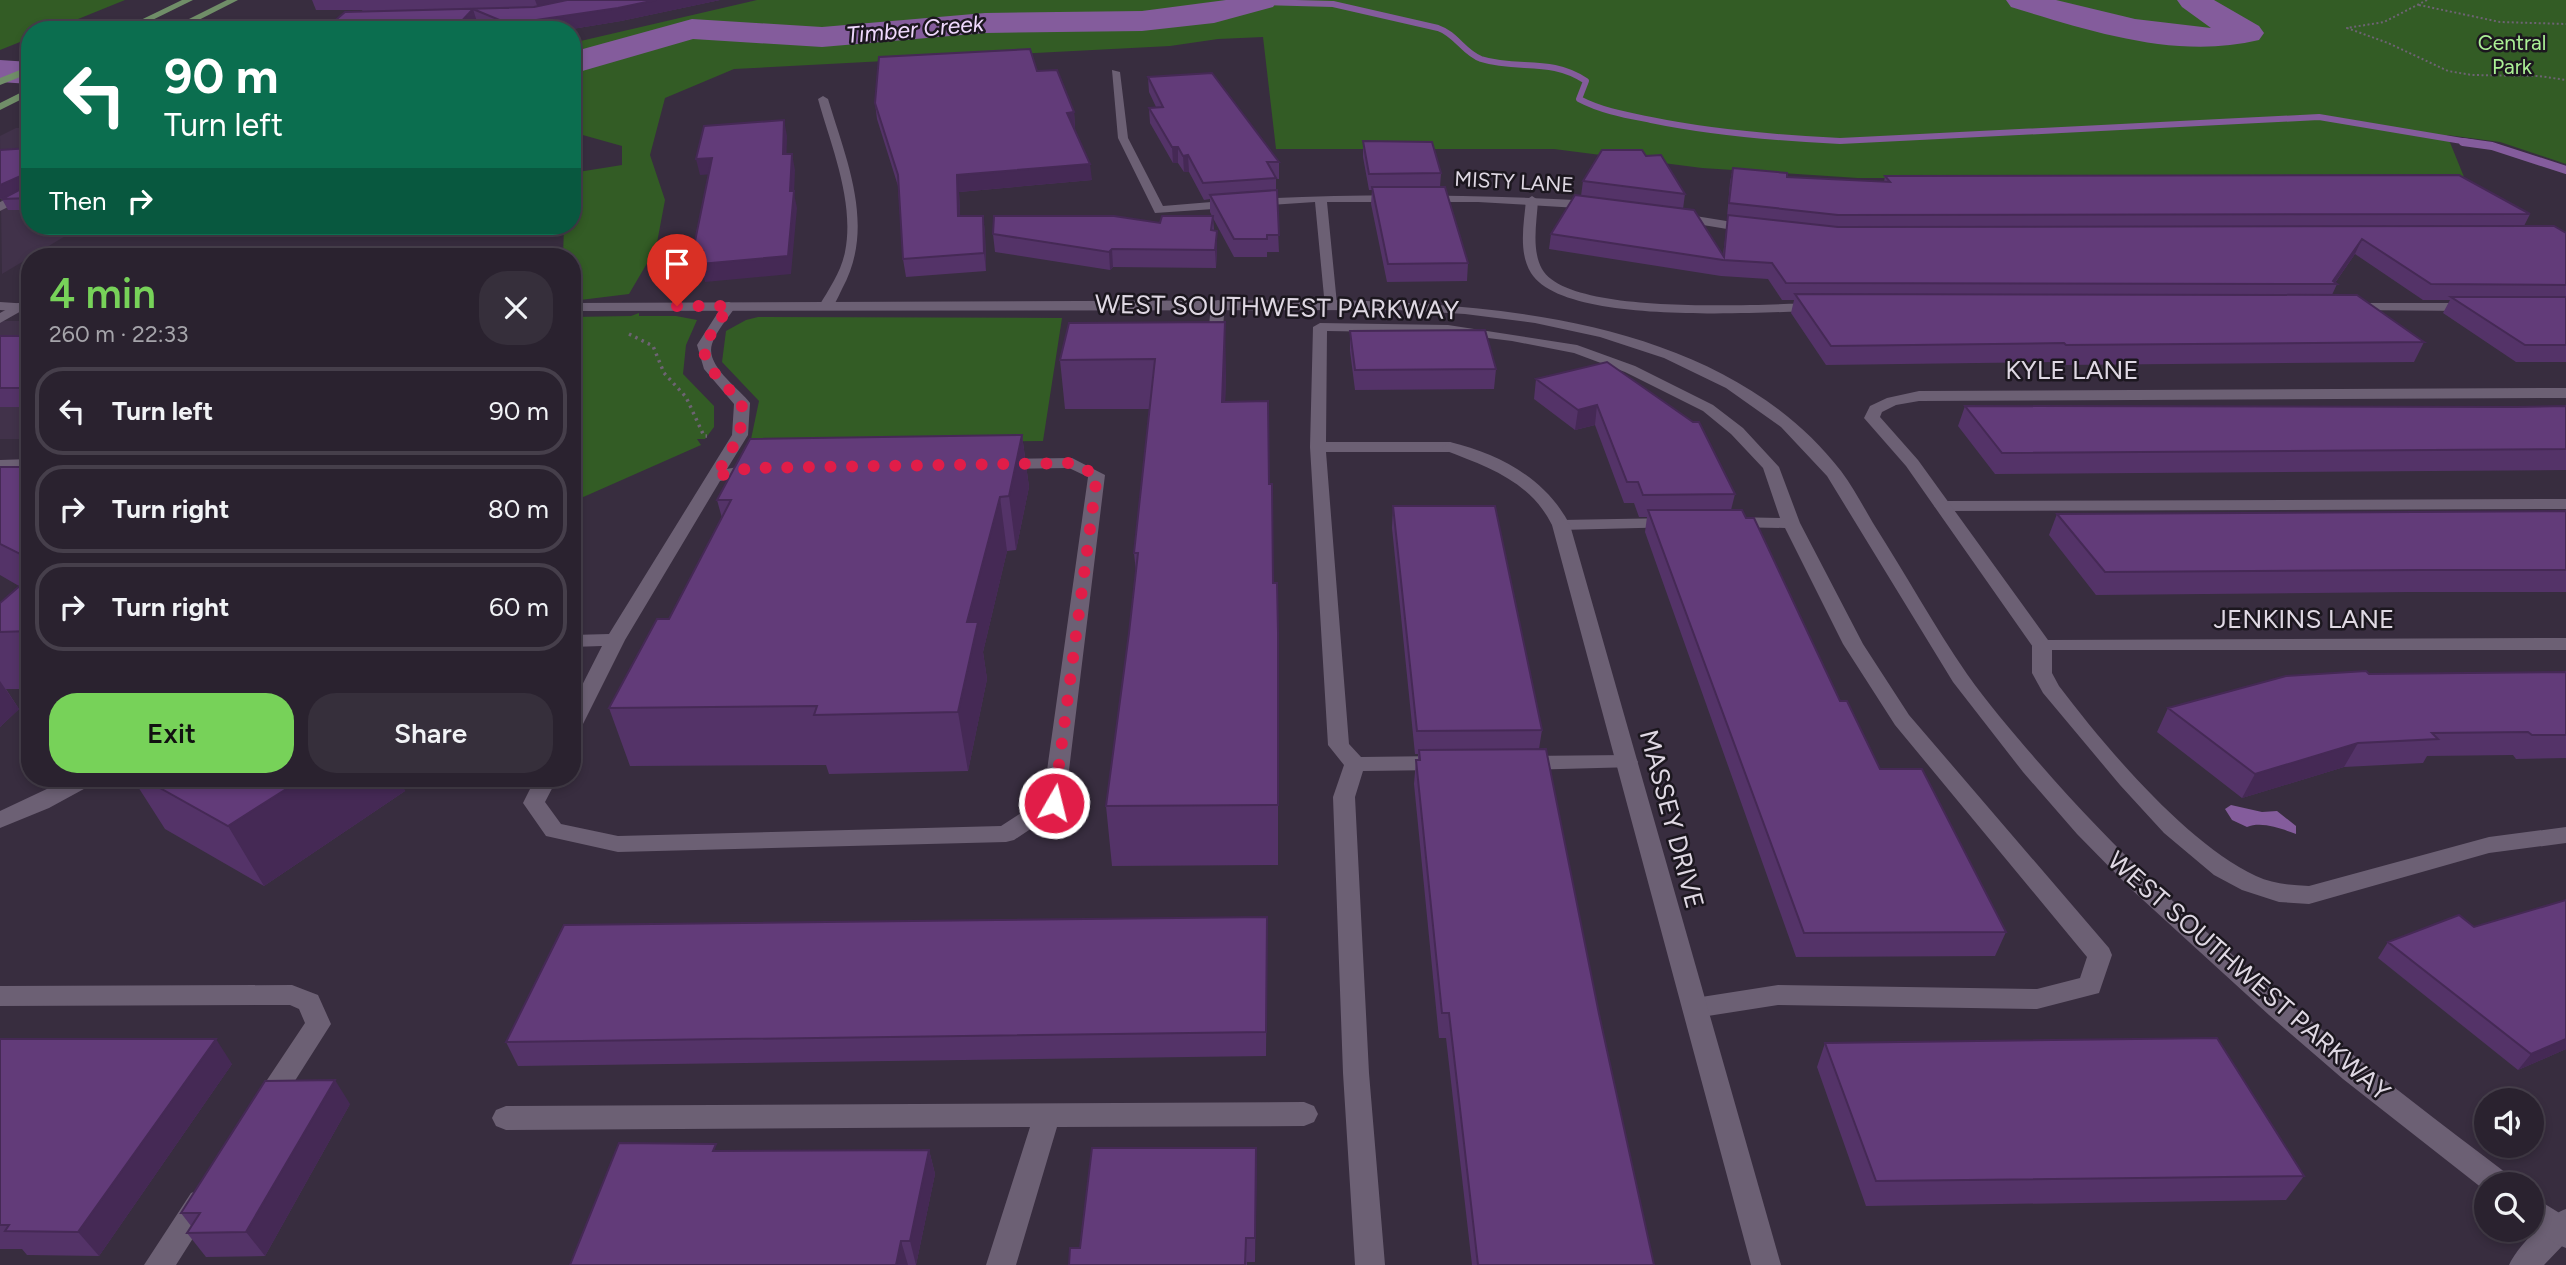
<!DOCTYPE html>
<meta charset="utf-8">
<style>
body{margin:0;font-family:Figtree,sans-serif;background:#362f3b;color:#f1f3f6;height:100vh;display:flex;flex-direction:column;font-size:26px;white-space:nowrap}
*{box-sizing:border-box;margin:0}
p{font-size:23px;color:#a5a4aa}
.icon{flex:none;width:38px;height:38px;fill:none;stroke:currentColor;stroke-width:2;stroke-linecap:round;stroke-linejoin:round}
.map{position:relative;flex:1;overflow:hidden}
.panel{position:absolute;left:21px;top:248px;width:560px;height:539px;display:flex;flex-direction:column;background:#2a222f;border-radius:28px;box-shadow:0 4px 10px #0003,0 0 0 2px #463f4b}
.panel>*{flex:none}
.hud{position:absolute;left:21px;top:21px;width:560px;height:214px;border-radius:28px;box-shadow:0 4px 10px #0003,0 0 0 2px #463f4b;background:#0b6e4f;color:#fff;overflow:hidden}
.tools{position:absolute;left:2474px;top:1088px;display:grid;gap:14px}
.tools a{display:grid;place-items:center;width:70px;height:70px;border-radius:50%;background:#2a222f;box-shadow:0 4px 10px #0003,0 0 0 2px #463f4b;font-size:35px}
.pin{position:absolute;display:grid;place-items:center;width:60px;height:60px;color:#fff;margin:-72px -30px;border-radius:50% 50% 50% 0;rotate:-45deg;box-shadow:0 0 7px #0007}
.pin .icon{rotate:45deg}
.me{position:absolute;width:77px;margin:-38px;rotate:8deg;stroke-linejoin:round;filter:drop-shadow(0 0 5px #0008)}
.turn{display:flex;align-items:center;gap:24px;height:147px;padding:0 28px;font-size:32px}
.turn .icon{width:91px;height:91px;stroke-width:2.5}
.turn b{display:block;font-size:49px;line-height:60px}
.then{display:flex;align-items:center;height:66px;padding:0 28px;background:#0003;gap:14px;font-size:26px}
.round{display:grid;place-items:center;flex:none;width:74px;height:74px;border-radius:28px;background:#362f3b}
.summary{display:flex;align-items:center;justify-content:space-between;height:119px;padding:0 28px}
h1{font-size:42px;font-weight:600;line-height:52px;color:#77d259}
.cta{display:flex;gap:14px;margin-top:auto;padding:14px 28px}
.cta a{flex:1;height:80px;border-radius:28px;background:#77d259;color:#111;font-size:28px;font-weight:600;line-height:80px;text-align:center}
.cta a+a{background:#362f3b;color:#f1f3f6}
ul{padding:0;list-style:none}
li{display:flex;align-items:center;gap:21px;height:88px;margin:0 14px 10px;padding:0 14px;border:4px solid #463f4b;border-radius:28px}
li div{flex:1}
li b{display:block;font-size:26px}
li em{font-style:normal}
.map>svg:first-child{display:block}
</style>
<div class="map">
<svg width="2566" height="1265" viewBox="0 0 2566 1265">
<rect width="100%" height="100%" fill="#382d3f"/>
<!-- built -->
<path fill="#41324a" d="M16,128H30V226H82L2,274L0,136Z
M0,321H30V439H0Z"/>
<!-- green -->
<path fill="#335c25" d="M0,0H125L51,30H30V38L0,50Z
M757,0H2566V164L2500,142L2447,135L2464,177L1858,178L1702,168L1554,149H1276L1263,37L1218,39L1170,46L734,69L665,98L650,155L665,200L656,248L629,294L572,301V257H563L564,226H572V173L622,165V146L572,132V43Z
M639,313V316H676L697,320L686,345L683,374L714,406V427L705,439H697L701,445L572,502V317L631,316Z
M758,317L1062,318L1043,441L750,444L759,401L722,362L726,331L746,320Z"/>
<!-- water -->
<path fill="#845c9c" d="M2231,805L2262,812L2277,811L2296,826V834C2282,829 2262,821 2247,827L2232,820L2225,809Z"/>
<g fill="none" stroke-linecap="round" stroke-linejoin="round">
<!-- stream-far1 -->
<path stroke="#845c9c" stroke-width="6" d="M1259,2L1333,4L1438,28C1456,34 1464,53 1481,59C1519,71 1550,57 1586,81L1579,99C1602,111 1626,115 1651,120C1714,133 1777,138 1840,141L2319,117L2474,143"/>
<!-- stream -->
<path stroke="#845c9c" stroke-width="8" d="M2463,142L2492,146L2566,170"/>
<!-- river -->
<path fill="#845c9c" fill-rule="evenodd" d="M1226,0H1278L1273,7L1214,23L1142,31L985,33L822,47L693,39L572,74V52L692,19L822,27L985,13L1142,11Z
M2006,0H2056L2135,19L2211,28L2182,7L2177,0H2214L2259,26L2264,33L2259,40C2177,60 2090,31 2011,7Z
M0,60L30,62V84L0,82Z"/>
<!-- path-far1 -->
<path stroke="#6d6373" stroke-width="2" stroke-dasharray="2 2.5" stroke-linecap="butt" d="M2427,0L2384,22L2347,28L2388,43L2448,71L2472,75L2539,76L2566,80
M2419,5L2500,22L2566,24"/>
<!-- path -->
<path stroke="#6d6373" stroke-width="3.5" stroke-dasharray="2.5 4.5" stroke-linecap="butt" d="M629,334L653,346L664,373L686,397L704,436H707"/>
<!-- service -->
<path fill="#6c6074" fill-rule="evenodd" d="M30,188V196L0,211V202Z
M1532,196L1538,200C1537,221 1531,249 1542,269C1569,317 1763,304 1816,303L1823,307L1816,311C1758,312 1564,326 1531,273C1518,252 1524,223 1526,200Z
M1218,300L1225,304L1221,349L1214,353L1207,349L1211,304Z
M729,302L736,306C729,317 716,331 712,344C705,366 739,388 750,403L748,435L727,469L758,463L766,468L764,471L720,481L625,640L582,726L579,731L572,733V705L602,646L572,647V635L609,634L732,435L734,404L704,369L697,345L724,303Z
M18,303L23,304V310L0,323V313Z
M2350,303H2470L2477,307L2470,311L2345,310L2343,307Z
M1320,323L1448,325L1577,345L1635,366L1713,405L1743,428L1779,467L1800,523L1863,644L1909,715L2109,948L2112,955L2099,993L2037,1009L1778,1005L1695,1018L1686,1015L1682,1008L1686,1001L1695,998L1778,985L2037,989L2080,978L2087,957L1895,725L1843,644L1785,528L1730,527L1721,522L1730,517L1780,518L1763,468L1731,434L1703,411L1625,372L1574,353L1512,341L1448,333L1327,331L1326,442H1450L1458,447L1450,452H1326L1349,744L1361,757L1440,756L1448,758L1451,763L1448,768L1440,770L1363,771L1355,797L1369,1073L1385,1265H1355L1343,1073L1333,797L1344,765L1328,745L1310,447L1313,327Z
M1072,458L1105,475L1065,803L1062,808L1014,840L1006,842L618,852L546,836L523,803L535,779H557L545,802L561,824L618,836L1001,826L1043,799L1088,477L1069,468L1001,469L993,464L1001,459Z
M30,459V469L0,470V460Z
M2566,499V509L1943,511L1934,506L1943,501Z
M1672,518L1678,519L1681,523L1678,527L1561,530L1552,525L1561,520Z
M2042,640L2052,646V673L2059,686C2106,748 2186,843 2256,876C2273,884 2291,885 2309,886L2489,837L2566,827V843L2489,853L2309,904L2279,902L2242,890L2214,875L2164,833L2120,785L2043,693L2032,673V646Z
M1627,755L1635,757L1638,762L1635,767L1523,770L1515,768L1512,763L1515,758L1523,756Z
M68,779H96L93,784L49,808L0,828V811Z
M292,985L318,995L331,1024L277,1109L267,1113L257,1109L253,1101L305,1023L299,1009L290,1005L0,1006V986Z
M201,1189L211,1193L216,1202L176,1265H144L191,1193Z"/>
<!-- minor -->
<path fill="#6c6074" fill-rule="evenodd" d="M362,17L365,18V22L288,30L284,27Z
M1112,70L1120,72L1128,138L1163,206C1307,192 1450,193 1595,201L1601,205L1595,209L1478,202H1327L1337,304L1330,308L1325,307L1315,202L1155,213L1118,138Z
M823,96L828,99C847,162 876,227 842,289C838,297 835,307 826,310L819,306C829,289 841,272 845,252C855,202 831,146 818,99Z
M1677,213L1751,225L1757,229L1751,233L1673,220L1671,217Z
M2566,388V398L1919,401L1896,405L1882,412L1880,417L1918,460L2048,640L2566,638V650H2035L1906,466L1864,418L1870,406L1887,398L1919,391Z
M1450,442C1500,454 1546,479 1570,525L1781,1265H1751L1552,525C1530,481 1488,467 1444,450L1442,447Z
M1304,1102L1314,1106L1318,1114L1314,1122L1304,1126L1057,1127L1016,1265H986L1030,1127L506,1130L496,1126L492,1118L496,1110L506,1106Z
M2566,1209V1242L2544,1265H2509C2517,1247 2548,1215 2566,1209Z"/>
<!-- tertiary -->
<path fill="#6c6074" fill-rule="evenodd" d="M1330,300C1504,304 1724,321 1841,471C1853,487 1863,506 1873,523C1905,573 1934,626 1967,674C1989,705 2015,735 2040,764C2177,922 2344,1050 2510,1176L2514,1185H2487V1192L2343,1079L2269,1015L2131,889L2077,834L2023,772L1953,682L1827,476L1781,427L1726,388L1664,358L1600,337L1535,323L1465,314L1396,310L572,311V303Z
M0,302L30,304V312L0,310Z
M2532,1196L2566,1217V1248L2556,1244L2532,1226Z"/>
<!-- primary -->
<path fill="#708e68" fill-rule="evenodd" d="M182,0H193L132,30H120Z
M227,0H238L179,30H167Z
M30,66V73L0,85V78Z
M30,88V95L0,110V103Z"/>
</g>
<!-- wall -->
<path fill="#543368" d="M312,0H720L621,21L566,30H494L477,22L471,30H324L363,12L362,10H316Z
M1037,71L1074,112L1075,128H1074L1092,180L959,192L960,216H983L985,233L986,271L906,277L903,259L898,186L877,119L875,103Z
M1148,77L1279,162V179H1276V190L1279,252H1267V257H1234L1213,218L1214,230L1217,231V248L1216,268L1113,267L1110,270L995,252L993,234L1160,223L1212,216L1210,212V199L1204,200L1189,172H1184L1178,163H1173L1150,123L1149,108L1156,107L1149,92Z
M1363,141L1441,173L1440,187L1468,263L1467,281L1387,282L1371,204L1372,190H1369L1363,157Z
M30,148V210H8L2,199L12,194L0,199V150Z
M1733,168L1787,177L1884,182L1885,176L2530,214L2524,226L2566,233V362H2516L2443,313L2450,300H2423L2355,254L2335,283L2337,284L2332,295L2424,342L2414,362L2059,365L2057,362L1826,365L1791,313L1794,300H1782L1768,279L1721,276L1549,249L1551,234L1581,196L1583,181L1685,194L1683,209L1723,255L1728,217H1727L1730,182Z
M1069,323L1226,370L1225,402L1269,484L1273,583L1278,632V865L1112,866L1106,806L1129,633L1136,572L1134,553L1150,409H1065L1060,360Z
M1350,331L1496,369L1494,389L1355,390L1350,351Z
M0,336H30V407H0Z
M1536,379L1693,422L1735,494L1731,510L1840,701L1880,769L2006,932L1995,956L1796,957L1645,532L1647,517H1639L1634,503H1624L1595,425L1575,430L1534,399Z
M1965,406L2516,407L2566,406V470L1995,474L1958,426Z
M1022,435L1029,487L1016,550L1007,551L983,652L987,679L968,771L829,774L826,765L630,766L609,708L669,619L722,518L717,500Z
M0,467H30V689H6L19,709L0,727V603L19,586L0,575Z
M1393,506L1542,730L1539,749L1599,1014L1654,1265H1472L1446,1038H1439L1414,784L1416,760H1418V754H1415L1392,528Z
M2566,511V592H2410L2096,595L2049,535L2057,514Z
M2566,672V758L2516,759L2513,755L2427,756L2423,763L2344,767L2242,798L2157,732L2168,708L2369,674Z
M133,779H399L405,791L264,886L165,829Z
M2474,927L2566,1049L2518,1070L2378,958L2388,942Z
M1267,941L1266,1056L518,1066L506,1042Z
M0,1039L232,1064L99,1256L27,1255L22,1249H0Z
M1825,1043L2304,1176L2286,1200L1866,1206L1817,1067Z
M350,1104L265,1256L206,1257L187,1233L191,1226L181,1213Z
M1256,1148L1255,1262H1247V1265H1069L1080,1248Z
M929,1150L935,1174L916,1265H570L719,1151Z"/>
<!-- shaded-wall -->
<path fill="#452955" d="M535,0H587L538,8Z
M656,0H720L621,21L566,30H510L509,24Z
M473,9L477,22L471,30H458L457,26Z
M1074,112L1075,128H1069L1067,113Z
M784,120L787,136L786,171L783,154Z
M1172,147H1178V163H1173Z
M792,154L795,170L794,194L797,208L791,274L705,282L702,269H697L693,251L790,191Z
M1188,155L1189,172H1184L1183,156Z
M712,158L716,174L700,175L696,159Z
M1090,164L1092,180L959,192L961,233L958,216L957,175Z
M25,174L30,186L0,199V185Z
M983,216L985,233L986,271L984,253Z
M1217,231V248L1216,268L1215,250Z
M2362,239L2355,254L2334,284L2333,281Z
M1112,249L1113,267L1110,270L1109,252Z
M1225,322L1226,370L1224,453L1222,402Z
M1597,405L1595,425L1575,430L1578,410Z
M1022,435L1029,487L1016,550L1009,496Z
M1000,497L1007,551L983,652L987,679L968,771L958,712L967,622Z
M0,681L19,709L0,727Z
M2358,743L2344,767L2242,798L2255,774Z
M302,779H399L405,791L264,886L228,826Z
M216,1039L232,1064L99,1256L78,1232Z
M2566,1039V1049L2518,1070L2531,1054Z
M335,1080L350,1104L265,1256L246,1232Z
M1256,1148L1257,1172L1255,1262V1238Z
M929,1150L935,1174L916,1265L910,1241Z
M901,1241L908,1265H896Z"/>
<!-- building -->
<path fill="#623b79" stroke="#452955" stroke-width="2" d="M567,0H656L618,8L509,24L473,9L457,26L387,30H324L345,12L534,7Z
M1030,49L1037,71L1057,70L1074,112L1067,113L1090,164L957,175L958,216H983L984,253L903,259L898,175L875,103L879,57Z
M1212,73L1279,162H1267L1276,178L1203,183L1188,155L1183,156L1178,147H1172L1149,108L1163,107L1148,77Z
M784,120L783,154H792L790,191H794L788,256L700,264L703,251H693L712,158L696,159L704,126Z
M1363,141L1432,142L1441,173L1369,174Z
M30,148V198L2,199L25,187V174L0,185V150Z
M1602,150H1642L1646,156L1661,155L1685,194L1583,181Z
M1733,168L1787,173V177L1890,182L1885,176L2459,175L2530,214L1838,215L1729,203Z
M1372,187H1445L1468,263L1388,264Z
M1277,190L1279,235H1267V239H1234L1210,195Z
M1575,195L1694,210L1724,257L1728,215L1838,227L2554,226L2566,233V285L2431,284L2362,239L2333,281L2337,284L1786,283L1772,263L1723,260L1551,234Z
M994,216H1114L1160,223L1162,216H1213L1211,230L1217,231L1215,250L1112,249L1109,252L993,234Z
M1795,294L2357,295L2424,342L2066,345L2064,343L1831,346Z
M2451,297H2566V345H2525Z
M1225,322L1222,402L1268,401L1269,484H1272L1273,583H1277L1278,632V805L1106,806L1129,633L1138,553H1134L1155,359L1060,360L1069,323Z
M1485,330L1496,369L1355,370L1350,331Z
M0,336H30V388H0Z
M1607,362L1693,422H1699L1735,494L1643,495L1638,482H1627L1597,405L1578,410L1536,379Z
M1965,406L2516,407L2566,406V449L2002,453Z
M1022,435L1009,496L1000,497L967,622H978L958,712L814,715L817,706L609,708L657,619H669L731,500H717L750,439Z
M0,467H30V559L0,544Z
M1393,506H1495L1542,730L1417,731Z
M1648,510H1742L1746,518H1754L1840,701H1847L1880,769H1922L2006,932L1804,933Z
M2566,511V570H2422L2105,572L2057,514Z
M30,577V631L0,632V603Z
M2366,671L2369,674L2566,672V735H2532L2528,732L2432,733L2438,739L2358,743L2255,774L2168,708L2286,676Z
M1546,749L1599,1014L1654,1265H1478L1449,1013H1442L1416,760H1420L1419,750Z
M144,779H302L228,826Z
M2566,900V1039L2531,1054L2388,942L2459,915L2474,927Z
M1267,917L1266,1032L506,1042L564,925Z
M2217,1038L2304,1176L1876,1181L1825,1043Z
M0,1039H216L78,1232L5,1231L9,1225H0Z
M335,1080L246,1232L187,1233L200,1213H181L265,1081Z
M619,1143L716,1144L713,1151L929,1150L910,1241H901L896,1265H570Z
M1092,1148H1256L1255,1238H1246L1245,1265H1069L1070,1248H1080Z"/>
<g fill="none" stroke-linecap="round" stroke-linejoin="round">
<!-- route -->
<path stroke="#e11d48" stroke-width="12" stroke-dasharray="0 21.6" d="M677,306H729L704,345C702,367 728,387 742,403L740,435L715,477L749,468L1072,463L1097,475L1054,803"/>
</g>
<g text-anchor="middle" stroke-width="5" stroke-linejoin="round" paint-order="stroke">
<!-- far-park labels -->
<g font-size="21" fill="#abf096" stroke="#1c171f">
<text x="2512" y="50">Central<tspan x="2512" dy="24">Park</tspan></text>
</g>
<!-- far-street labels -->
<g font-size="21" fill="#dfd8e3" stroke="#1c171f">
<text transform="translate(1514 182) rotate(3)" y="7">MISTY LANE</text>
</g>
<!-- far-water labels -->
<g font-size="23" font-style="italic" fill="#f0d9fe" stroke="#1c171f">
<text transform="translate(915 29) rotate(-5)" y="8">Timber Creek</text>
</g>
<!-- street labels -->
<g font-size="26" fill="#dfd8e3" stroke="#1c171f">
<text transform="translate(1277 307) rotate(1)" y="9">WEST SOUTHWEST PARKWAY</text>
<text x="2072" y="379">KYLE LANE</text>
<text x="2304" y="628">JENKINS LANE</text>
<text transform="translate(1672 819) rotate(75)" y="9">MASSEY DRIVE</text>
<text transform="translate(2249 976) rotate(41)" y="9">WEST SOUTHWEST PARKWAY</text>
</g>
</g>
</svg>
<div class="tools">
<a><svg class="icon" aria-label="sound" viewBox="0 0 24 24"><path d="M4 9h4l5-4v14l-5-4H4zM17 9q2 3 0 6"/></svg></a>
<a><svg class="icon" aria-label="search" viewBox="0 0 24 24"><circle cx="10" cy="10" r="6"/><path d="M15 15l6 6"/></svg></a>
</div>
<div class="pin" style="left:677px;top:306px;background:#d93025"><svg class="icon" aria-label="arrive" viewBox="0 0 24 24"><path d="M6 21V4h12l-3 4 3 4H6"/></svg></div>
<svg class="me" style="left:1054px;top:803px" viewBox="-20 -20 40 40"><circle r="17" fill="#e11d48" stroke="#fff" stroke-width="3"/><path d="M0-11L8 9 0 5-8 9z" fill="#fff"/></svg>
<div class="hud">
<div class="turn"><svg class="icon" aria-label="left" viewBox="0 0 24 24"><path d="M17 20v-9H6M10 6l-5 5 5 5"/></svg><div><b>90 m</b>Turn left</div></div>
<div class="then">Then<svg class="icon" aria-label="right" viewBox="0 0 24 24"><path d="M7 20v-9h11M14 6l5 5-5 5"/></svg></div>
</div>
<section class="panel">
<div class="summary"><div><h1>4 min</h1><p>260 m · 22:33</p></div><a class="round"><svg class="icon" aria-label="close" viewBox="0 0 24 24"><path d="M6 6l12 12M18 6L6 18"/></svg></a></div>
<ul>
<li><svg class="icon" aria-label="left" viewBox="0 0 24 24"><path d="M17 20v-9H6M10 6l-5 5 5 5"/></svg><div><b>Turn left</b></div><em>90 m</em></li>
<li><svg class="icon" aria-label="right" viewBox="0 0 24 24"><path d="M7 20v-9h11M14 6l5 5-5 5"/></svg><div><b>Turn right</b></div><em>80 m</em></li>
<li><svg class="icon" aria-label="right" viewBox="0 0 24 24"><path d="M7 20v-9h11M14 6l5 5-5 5"/></svg><div><b>Turn right</b></div><em>60 m</em></li>
</ul>
<div class="cta"><a>Exit</a><a>Share</a></div>
</section>
</div>
